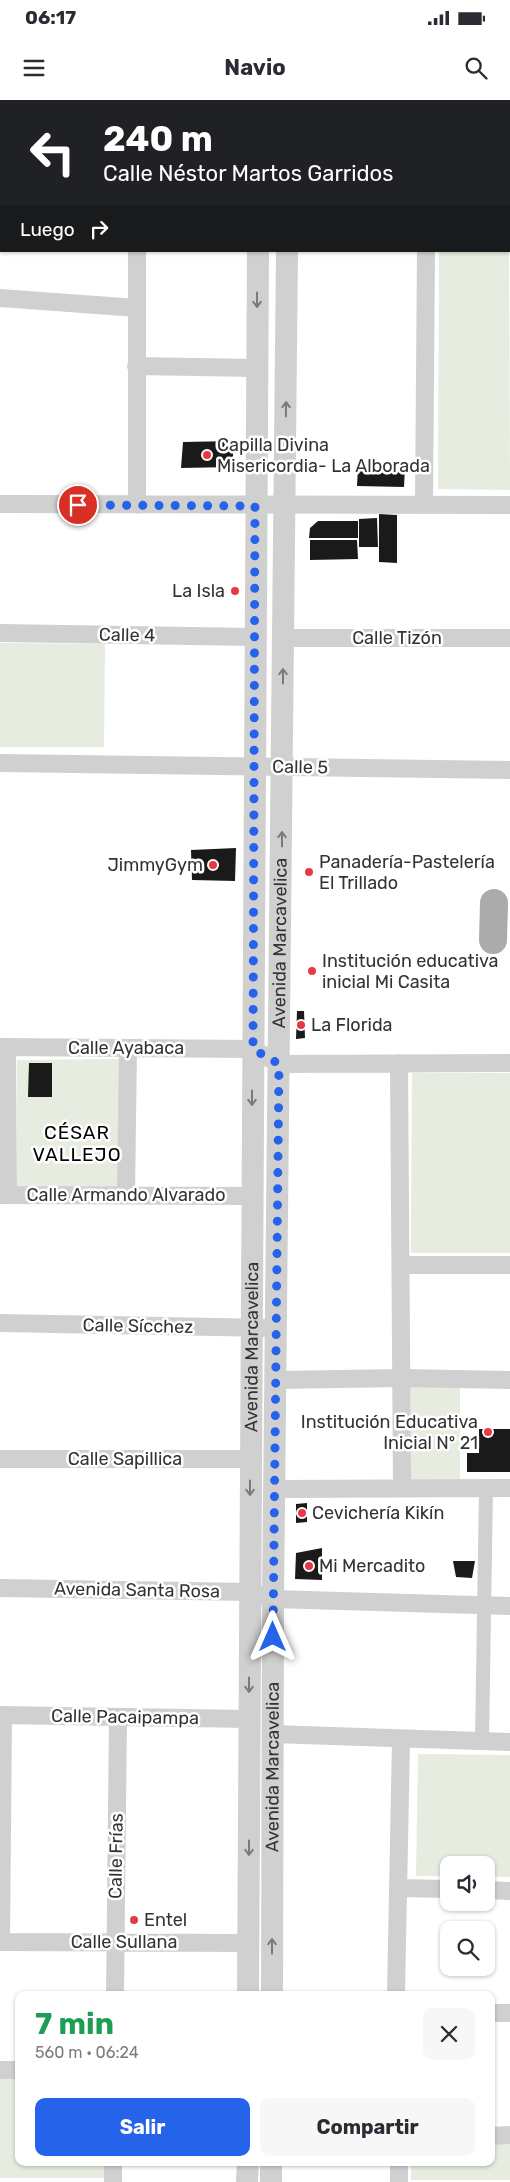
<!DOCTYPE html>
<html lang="es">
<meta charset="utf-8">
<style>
body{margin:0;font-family:Rubik,sans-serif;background:#f7f7f7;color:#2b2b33;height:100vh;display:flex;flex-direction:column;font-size:19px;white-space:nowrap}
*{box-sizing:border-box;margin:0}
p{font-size:16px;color:#7c7c81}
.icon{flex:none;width:28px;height:28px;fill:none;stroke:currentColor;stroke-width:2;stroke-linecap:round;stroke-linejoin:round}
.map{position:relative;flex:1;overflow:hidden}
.drawer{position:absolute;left:15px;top:1891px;width:480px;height:175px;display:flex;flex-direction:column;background:#fff;border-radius:10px;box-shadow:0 1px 4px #0004}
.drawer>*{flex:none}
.guide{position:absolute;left:0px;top:0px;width:510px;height:152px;box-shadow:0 1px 4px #0004;background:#202124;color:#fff;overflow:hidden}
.fabs{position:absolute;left:440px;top:1756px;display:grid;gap:10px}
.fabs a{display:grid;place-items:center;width:55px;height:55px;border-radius:10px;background:#fff;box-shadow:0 1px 4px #0004;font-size:25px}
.pin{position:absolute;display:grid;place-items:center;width:42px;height:42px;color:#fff;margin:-21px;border:2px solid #fff;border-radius:50%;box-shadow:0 1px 5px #0007}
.me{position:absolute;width:55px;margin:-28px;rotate:0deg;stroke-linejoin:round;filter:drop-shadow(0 0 4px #0008)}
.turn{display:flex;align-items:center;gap:18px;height:105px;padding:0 20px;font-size:22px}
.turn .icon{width:65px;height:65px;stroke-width:2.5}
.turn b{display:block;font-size:35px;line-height:42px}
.then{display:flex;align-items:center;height:48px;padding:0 20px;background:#0003;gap:10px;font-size:19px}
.round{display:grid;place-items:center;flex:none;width:52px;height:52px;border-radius:10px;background:#f7f7f7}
.summary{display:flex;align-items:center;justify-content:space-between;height:85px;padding:0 20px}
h1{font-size:30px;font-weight:700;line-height:38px;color:#1e9e55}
.primary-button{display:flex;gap:10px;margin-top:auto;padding:10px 20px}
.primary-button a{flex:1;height:58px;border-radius:10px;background:#2563eb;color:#fff;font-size:20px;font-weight:700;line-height:58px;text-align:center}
.primary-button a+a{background:#f7f7f7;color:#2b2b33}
.status{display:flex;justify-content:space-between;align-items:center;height:35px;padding:0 25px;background:#fff;direction:ltr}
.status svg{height:14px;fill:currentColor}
header{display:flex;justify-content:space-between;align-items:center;height:65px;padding:0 20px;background:#fff;font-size:22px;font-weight:700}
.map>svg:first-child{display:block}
</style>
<div class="status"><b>06:17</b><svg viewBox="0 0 49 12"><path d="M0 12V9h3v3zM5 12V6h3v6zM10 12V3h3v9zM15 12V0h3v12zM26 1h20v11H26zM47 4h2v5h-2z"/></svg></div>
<header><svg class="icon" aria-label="menu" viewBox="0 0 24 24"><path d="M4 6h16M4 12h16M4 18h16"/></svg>Navio<svg class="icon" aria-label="search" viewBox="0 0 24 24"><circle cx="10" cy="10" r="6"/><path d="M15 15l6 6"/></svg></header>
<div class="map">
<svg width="510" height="2082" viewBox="0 0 510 2082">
<rect width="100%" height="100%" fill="#fff"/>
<!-- green -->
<path fill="#e6ecdf" d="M509,128L510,390L438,389L439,151H509Z
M0,543L105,544L104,647H0Z
M122,959L123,1090H17V960Z
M412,973H510V1153H411Z
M460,1279V1380H401L404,1280Z
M418,1654L510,1655V1777H486V1765H449V1776H416Z
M0,1976H19V2062L110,2063V2078H0Z
M491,2041H510V2080H411V2063L491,2062Z"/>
<!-- building -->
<path fill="#1a1a1a" d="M233,341V367L181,368L183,342Z
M358,366L405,367L404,387L357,386Z
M379,414L397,415V463L379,462Z
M377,418L378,447H359V419Z
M318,421H358V438H309L310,428Z
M310,440H357L358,459L310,460Z
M236,748L235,781L192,780L191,750Z
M297,911H304L305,938L296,939Z
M29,963H52V997H28Z
M479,1329H510V1372H467V1353H479Z
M307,1403V1422L296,1423V1404Z
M322,1448V1480L295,1479L296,1453Z
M453,1461H475L472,1478L456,1477Z"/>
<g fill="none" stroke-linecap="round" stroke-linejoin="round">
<!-- pedestrian -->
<path stroke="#d0d0d0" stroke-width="14" d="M482,1641L486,1388"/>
<!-- minor -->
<path stroke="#d0d0d0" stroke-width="18" d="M138,1V0
M0,80H1
M509,118H510
M0,198L137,208
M136,266L257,268
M0,404L510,405
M137,405V151
M424,405L426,151
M0,533L255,537
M283,538H510
M0,663L510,670
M0,947L253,949L279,964L510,963
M7,947L8,1095
M399,963L402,1387
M0,1095L251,1096
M126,1095L128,948
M401,1165H510
M0,1223L264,1228
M276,1280L402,1278L510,1280
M0,1359H250
M275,1389L510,1388
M0,1488L250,1492L273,1499L510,1506
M0,1615L249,1619
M273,1634L510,1642
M398,1788L449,1789
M486,1790L510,1791
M0,1842L248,1843
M1,1842L3,1615
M115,1895L118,1617
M396,1895L401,1639
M491,1913H510
M0,1970H19
M491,2036L510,2035
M113,2082V2062
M399,2082V2062"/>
<!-- tertiary -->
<g stroke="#d0d0d0" stroke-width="22">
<path d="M287,0V1"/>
<path d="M259,1V0"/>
<path id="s1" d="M248,1895L258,151"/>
<path id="s2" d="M272,1895L273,1499L287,151"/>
<path d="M247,2082L248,2062"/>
<path d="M271,2082V2062"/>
</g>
<!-- primary -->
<path stroke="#ababab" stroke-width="28" d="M493,840L494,803"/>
</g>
<!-- one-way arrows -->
<defs><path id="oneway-shaft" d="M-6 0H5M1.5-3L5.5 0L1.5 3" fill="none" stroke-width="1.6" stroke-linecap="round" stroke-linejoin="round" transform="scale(1.25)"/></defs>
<g stroke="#7a7a7a">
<use href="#oneway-shaft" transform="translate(257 200) rotate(90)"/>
<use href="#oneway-shaft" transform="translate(286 309) rotate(-89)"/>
<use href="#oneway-shaft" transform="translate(283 576) rotate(-90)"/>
<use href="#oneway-shaft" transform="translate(282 739) rotate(-90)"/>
<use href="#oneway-shaft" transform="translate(252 998) rotate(90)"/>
<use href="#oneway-shaft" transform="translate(250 1388) rotate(90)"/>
<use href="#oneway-shaft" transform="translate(249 1585) rotate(90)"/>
<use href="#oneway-shaft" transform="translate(249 1748) rotate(90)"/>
<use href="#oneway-shaft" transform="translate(272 1846) rotate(-90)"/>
</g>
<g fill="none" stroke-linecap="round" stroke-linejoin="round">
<!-- route -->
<path stroke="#2563eb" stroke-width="9" stroke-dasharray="0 16.2" d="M78,405L255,406L253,949L279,964L273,1537"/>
</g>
<!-- markers -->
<g fill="#e63946" stroke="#fff" stroke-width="2">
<circle cx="207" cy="355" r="5"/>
<circle cx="235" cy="491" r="5"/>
<circle cx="213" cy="765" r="5"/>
<circle cx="309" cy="772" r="5"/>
<circle cx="312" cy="871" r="5"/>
<circle cx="301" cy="925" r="5"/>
<circle cx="488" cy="1332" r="5"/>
<circle cx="302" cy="1413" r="5"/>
<circle cx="309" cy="1466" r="5"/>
<circle cx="134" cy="1820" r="5"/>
</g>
<g text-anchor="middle" stroke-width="5" stroke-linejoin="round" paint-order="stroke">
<!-- poi labels -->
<g font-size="18" fill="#333" stroke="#fff" text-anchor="start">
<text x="217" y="351">Capilla Divina<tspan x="217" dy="21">Misericordia- La Alborada</tspan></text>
<text x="225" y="497" text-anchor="end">La Isla</text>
<text x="319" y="768">Panadería-Pastelería<tspan x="319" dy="21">El Trillado</tspan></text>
<text x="203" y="771" text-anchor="end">JimmyGym</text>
<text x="322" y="867">Institución educativa<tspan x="322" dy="21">inicial Mi Casita</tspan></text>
<text x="311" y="931">La Florida</text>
<text x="478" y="1328" text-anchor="end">Institución Educativa<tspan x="478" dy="21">Inicial Nº 21</tspan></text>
<text x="312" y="1419">Cevichería Kikín</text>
<text x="319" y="1472">Mi Mercadito</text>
<text x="144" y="1826">Entel</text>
</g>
<!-- street labels -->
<g font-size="18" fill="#333" stroke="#fff">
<text transform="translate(127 535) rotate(1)" y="6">Calle 4</text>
<text x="397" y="544">Calle Tizón</text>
<text transform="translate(300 667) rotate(1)" y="6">Calle 5</text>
<text dy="6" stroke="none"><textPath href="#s2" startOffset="1052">Avenida Marcavelica</textPath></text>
<text x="126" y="954">Calle Ayabaca</text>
<text x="126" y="1101">Calle Armando Alvarado</text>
<text transform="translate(138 1226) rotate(1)" y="6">Calle Sícchez</text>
<text dy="6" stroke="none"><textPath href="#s1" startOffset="648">Avenida Marcavelica</textPath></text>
<text x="125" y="1365">Calle Sapillica</text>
<text transform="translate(137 1490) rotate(1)" y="6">Avenida Santa Rosa</text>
<text transform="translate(125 1617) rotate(1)" y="6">Calle Pacaipampa</text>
<text dy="6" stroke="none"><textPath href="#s2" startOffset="228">Avenida Marcavelica</textPath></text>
<text transform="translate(116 1756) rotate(-89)" y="6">Calle Frías</text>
<text x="124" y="1848">Calle Sullana</text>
</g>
<!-- neighbourhood labels -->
<g font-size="19" letter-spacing="1" fill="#000" stroke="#fff">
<text x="77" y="1039">CÉSAR<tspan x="77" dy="22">VALLEJO</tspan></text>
</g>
</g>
</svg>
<div class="fabs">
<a><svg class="icon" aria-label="sound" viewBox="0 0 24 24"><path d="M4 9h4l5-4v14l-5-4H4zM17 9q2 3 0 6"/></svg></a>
<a><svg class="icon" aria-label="search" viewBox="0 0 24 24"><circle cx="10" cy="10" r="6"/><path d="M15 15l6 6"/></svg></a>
</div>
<div class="pin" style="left:78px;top:405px;background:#d93025"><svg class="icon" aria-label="arrive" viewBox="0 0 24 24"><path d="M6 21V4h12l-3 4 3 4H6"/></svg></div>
<svg class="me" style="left:273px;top:1537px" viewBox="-20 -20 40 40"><path d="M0-17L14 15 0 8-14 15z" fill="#2563eb" stroke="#fff" stroke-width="4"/></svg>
<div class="guide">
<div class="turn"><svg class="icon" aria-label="left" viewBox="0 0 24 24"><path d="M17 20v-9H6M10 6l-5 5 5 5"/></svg><div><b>240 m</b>Calle Néstor Martos Garridos</div></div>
<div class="then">Luego<svg class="icon" aria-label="right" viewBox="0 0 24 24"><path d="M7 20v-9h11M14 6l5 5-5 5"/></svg></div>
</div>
<section class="drawer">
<div class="summary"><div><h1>7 min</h1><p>560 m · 06:24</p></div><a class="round"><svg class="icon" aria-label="close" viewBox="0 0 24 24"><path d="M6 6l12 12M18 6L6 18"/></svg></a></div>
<div class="primary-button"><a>Salir</a><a>Compartir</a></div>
</section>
</div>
